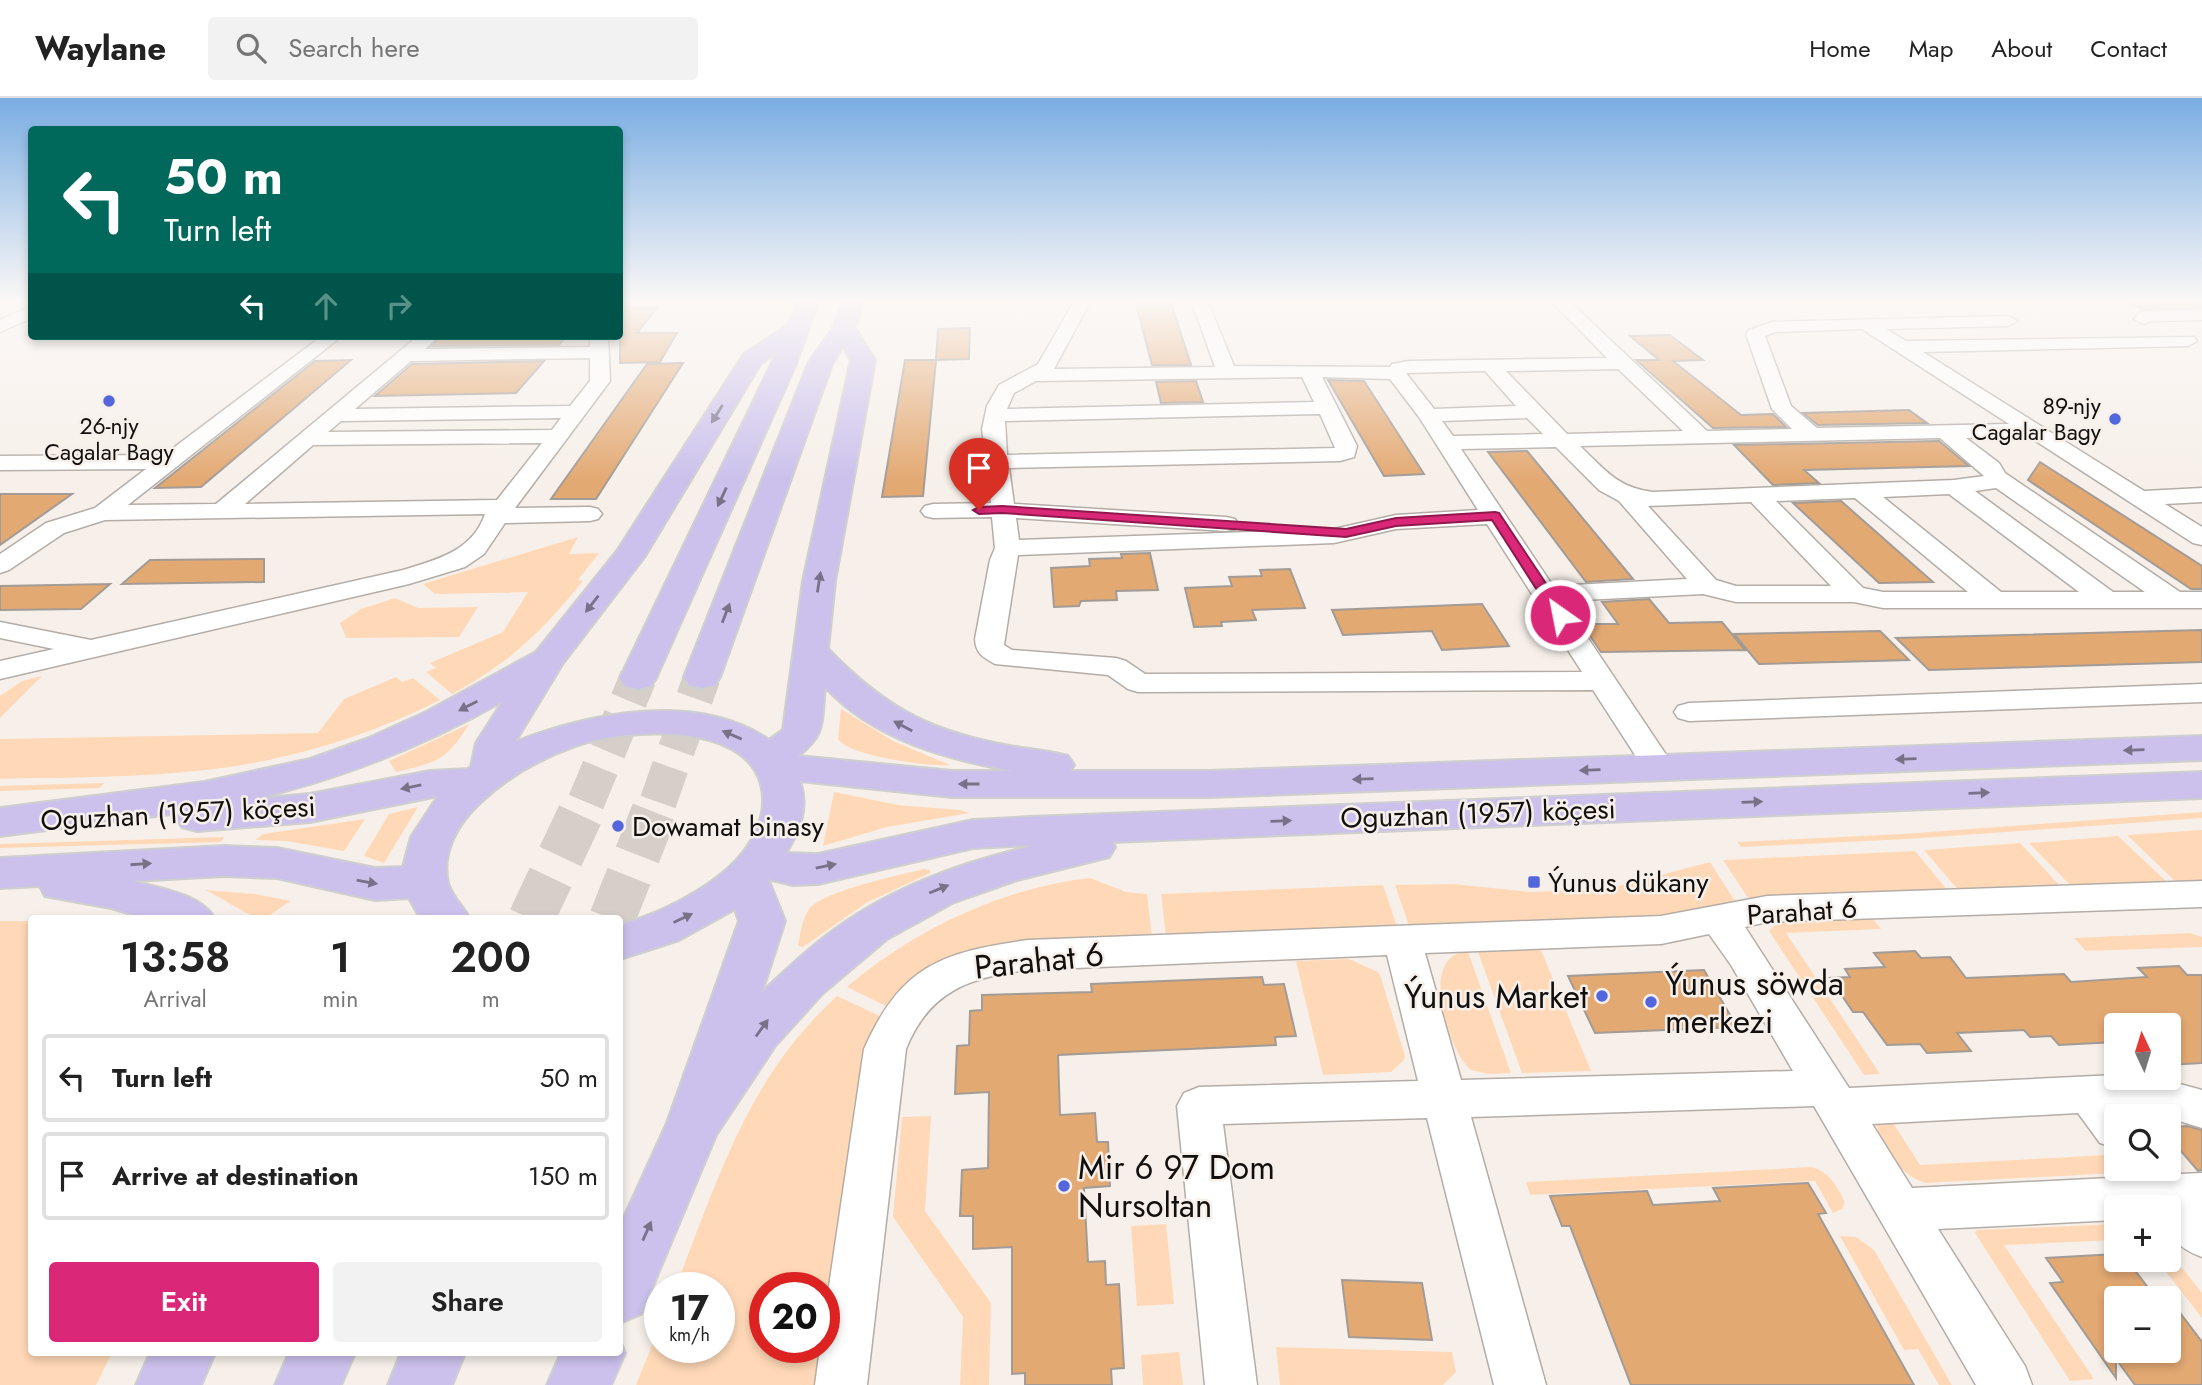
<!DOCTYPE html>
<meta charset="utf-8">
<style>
body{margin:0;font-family:Jost,sans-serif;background:#f2f2f2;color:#222;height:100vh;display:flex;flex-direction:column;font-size:26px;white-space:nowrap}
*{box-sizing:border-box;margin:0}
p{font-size:23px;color:#767676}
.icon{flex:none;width:38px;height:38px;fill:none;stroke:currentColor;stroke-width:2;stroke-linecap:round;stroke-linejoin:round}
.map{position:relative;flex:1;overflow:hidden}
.details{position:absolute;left:28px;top:817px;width:595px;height:441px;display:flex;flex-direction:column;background:#fff;border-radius:7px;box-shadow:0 4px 10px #0003}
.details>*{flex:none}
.banner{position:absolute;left:28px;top:28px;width:595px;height:214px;border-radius:7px;box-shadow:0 4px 10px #0003;background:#00695c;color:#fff;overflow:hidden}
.needle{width:46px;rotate:356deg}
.buttons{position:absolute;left:2104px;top:915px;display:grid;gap:14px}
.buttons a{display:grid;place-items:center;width:77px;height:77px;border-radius:7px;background:#fff;box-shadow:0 4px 10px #0003;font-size:35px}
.speed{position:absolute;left:644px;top:1174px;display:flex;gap:14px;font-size:35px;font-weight:700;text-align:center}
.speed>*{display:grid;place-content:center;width:91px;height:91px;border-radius:50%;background:#fff;box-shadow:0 4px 10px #0003;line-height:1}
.speed small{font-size:18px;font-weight:400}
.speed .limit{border:10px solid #d22;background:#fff;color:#111}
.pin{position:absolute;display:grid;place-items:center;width:60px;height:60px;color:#fff;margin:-72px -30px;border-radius:50% 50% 50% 0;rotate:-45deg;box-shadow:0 0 7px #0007}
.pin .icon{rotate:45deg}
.me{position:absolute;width:77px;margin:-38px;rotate:327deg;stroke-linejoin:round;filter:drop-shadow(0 0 5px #0008)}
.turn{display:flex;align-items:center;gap:24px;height:147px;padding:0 21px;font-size:32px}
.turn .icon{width:91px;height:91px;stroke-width:2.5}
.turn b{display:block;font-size:49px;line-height:60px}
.lanes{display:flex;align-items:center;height:66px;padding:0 21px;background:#0003;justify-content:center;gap:35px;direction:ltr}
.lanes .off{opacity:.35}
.eta{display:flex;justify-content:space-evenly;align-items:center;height:119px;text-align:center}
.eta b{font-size:42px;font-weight:600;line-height:49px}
.button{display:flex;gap:14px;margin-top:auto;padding:14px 21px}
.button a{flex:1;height:80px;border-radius:7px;background:#db2777;color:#fff;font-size:28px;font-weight:600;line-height:80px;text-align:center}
.button a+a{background:#f2f2f2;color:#222}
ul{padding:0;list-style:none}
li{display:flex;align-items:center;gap:21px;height:88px;margin:0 14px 10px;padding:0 7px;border:4px solid #e0e0e0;border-radius:7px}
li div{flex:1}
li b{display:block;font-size:26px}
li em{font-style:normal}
header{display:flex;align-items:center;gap:42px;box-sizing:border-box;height:98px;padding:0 35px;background:#fff;border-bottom:2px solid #e0e0e0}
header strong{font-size:33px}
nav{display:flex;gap:38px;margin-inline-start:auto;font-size:24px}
.search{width:490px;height:63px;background:#f2f2f2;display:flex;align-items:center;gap:18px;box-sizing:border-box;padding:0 24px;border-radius:7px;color:#767676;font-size:26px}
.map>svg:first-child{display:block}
</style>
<header>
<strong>Waylane</strong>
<div class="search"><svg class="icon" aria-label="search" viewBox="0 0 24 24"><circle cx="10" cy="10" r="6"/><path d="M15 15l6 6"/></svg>Search here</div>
<nav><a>Home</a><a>Map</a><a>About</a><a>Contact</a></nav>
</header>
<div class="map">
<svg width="2202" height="1287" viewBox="0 0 2202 1287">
<rect width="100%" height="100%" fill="#f7f0ea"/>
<!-- green -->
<path fill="#ffd9b7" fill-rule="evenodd" d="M578,439L569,456L599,455L578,482L583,483C542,533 510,565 452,596L426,574L436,570L430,565L503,534L528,494L435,496L423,486Z
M395,500L418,510L478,509L459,539L346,540L340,525L361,511Z
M42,578L0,620V598L22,583Z
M396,579L402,584L413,580L440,602C365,640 280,665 196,673C131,680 65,679 0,681V641L318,635L344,601Z
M841,611L893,643L950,667C930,669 848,658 838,641Z
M469,626C446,663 438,664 396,674L389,663Z
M104,685L100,690L0,693V688Z
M834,694L898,707L960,712L970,715L887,729L823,748Z
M418,709L384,765L364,758L389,716Z
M2202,714V720L1908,741L1741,749L1737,744L1903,736Z
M365,721L344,753L286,743L255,742L263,736Z
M2202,732V785L2178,786L2127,737Z
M2118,738L2169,786L2072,789L2029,745Z
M224,739L221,744L0,750V746Z
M2020,745L2062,790L1959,793L1924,752Z
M1915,753L1949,794L1748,800L1723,762Z
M1710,764L1735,803L1650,819L1409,828L1395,787L1454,786L1530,794L1607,791Z
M924,771L930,772V775L866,805L803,849L798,848C800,837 802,821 809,811C823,793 900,777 924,771Z
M1090,780L1126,794L1147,796L1152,839L1026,846L890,910L847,889C914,832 1001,790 1090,780Z
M1383,787L1397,829L1166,838L1161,796Z
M205,792L255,796L291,803C282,808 271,818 261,821C256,822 215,796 205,792Z
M1869,816L1881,831L1786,835L1880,976L1864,977L1769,833L1782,820Z
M0,823H31L32,1255H112L96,1287H0Z
M2190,835L2202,839V849L2086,853L2074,840Z
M1541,852L1591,973L1522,975L1478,854Z
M1468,854L1511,975L1489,976L1471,972C1448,954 1417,854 1468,854Z
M1349,861L1378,874L1381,880L1405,958L1404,962L1391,974L1323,977L1296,863Z
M837,898L882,919L821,1287H636L660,1227V1250H719V1190H675C719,1080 747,980 837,898ZM765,1190H824V1250H765Z
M931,1018L925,1113L991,1205L989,1287H960L963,1219L893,1119L902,1019Z
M1891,1022L1920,1067L2109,1057L2116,1065L2118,1075L1925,1085C1904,1079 1879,1050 1877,1027Z
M1811,1069C1829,1073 1837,1088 1845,1104L1842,1111L1833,1115L1815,1083L1530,1097L1526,1084Z
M1166,1126L1174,1206L1137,1208L1131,1128Z
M2116,1126V1142L2004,1147L2094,1281L2070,1283L1975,1135L1977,1132Z
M1840,1138L1856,1139L1874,1152L1952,1287H1939L1918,1251L1904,1252Z
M2168,1152L2202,1195V1220L2157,1162H2168Z
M1276,1249L1452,1254L1456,1274L1443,1287H1280Z
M1179,1254L1183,1287H1143L1141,1257Z"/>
<!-- building -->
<path fill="#e3a973" stroke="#a29b96" stroke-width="2" d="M1135,202H1170L1191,267H1152Z
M2123,202H2202V209L2142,211Z
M620,209H658L637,235H677L660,264L620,265Z
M970,230L969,261L936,262L938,231Z
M1670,237L1703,262L1673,263L1741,317L1773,316L1786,329L1713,330L1636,262H1659L1630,238Z
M441,238H566L559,247L431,248Z
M351,262L201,389L155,390L315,263Z
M905,262H936L923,398L882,399Z
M544,263L516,295L375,298L412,266Z
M683,265L596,401H551L647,266Z
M1328,282L1364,283L1424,376L1384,378Z
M1196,283L1203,304L1161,305L1156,284Z
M1909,312L1927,325L1818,327L1803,315Z
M1939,343L1969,368L1804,372L1819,385L1773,387L1734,347Z
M1527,353L1633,481L1586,484L1488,354Z
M2040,364L2202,468V491H2191L2028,382Z
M0,396H72L0,447Z
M1841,403L1933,484L1879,485L1793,405Z
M1150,455L1158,492L1116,493L1117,502L1081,503L1079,508L1054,509L1051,470L1090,468L1089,461L1122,460L1121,456Z
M264,461V484L122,486L150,462Z
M1290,471L1305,510L1252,512L1256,522L1221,524L1222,528L1194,529L1185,490L1232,488L1229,479L1262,478L1260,472Z
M110,486L81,511L0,512V488Z
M1649,501L1669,525L1722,524L1745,552L1601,554L1582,526H1618L1602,504Z
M1482,506L1509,548L1442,552L1432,533L1343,537L1332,512Z
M2202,532V564L1929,572L1896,540Z
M1880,533L1909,562L1759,566L1734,536Z
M1915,853L1921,860L1950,859L1966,880L2064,876L2071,884L2147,879L2138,870L2179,868L2187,877H2202V965L2168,967V928H2116V944L2059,947L2051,938L2030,939L2024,932L1957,935L1971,953L1927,955L1920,946L1887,947L1863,914H1853L1830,880L1850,879L1845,871L1885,869L1874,855Z
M1704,872L1737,929L1595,935L1568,878Z
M1262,879L1264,887L1284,886L1296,938L1275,939L1276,947L1058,957L1060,1017L1095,1015L1097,1044H1108L1110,1088L1084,1090L1088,1164L1105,1163L1106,1187L1119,1186L1124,1270L1111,1271L1112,1287H1025V1275L1012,1276V1149L973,1151V1118H960L962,1072L988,1070L989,994L955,996L957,948L969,947L970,913L982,912V897L1092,894L1091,886Z
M2187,1028L2202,1032V1072L2198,1073L2168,1038V1029Z
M1808,1085L1826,1115L1818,1116L1914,1287H1631L1570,1128H1562L1550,1098L1647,1093L1653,1107L1720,1103L1713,1090Z
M2116,1156V1162H2127L2156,1200H2116V1253H2168V1199L2202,1244V1287H2135L2116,1261V1280L2050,1185L2063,1184L2046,1160Z
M1342,1182L1422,1185L1432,1242L1349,1239Z"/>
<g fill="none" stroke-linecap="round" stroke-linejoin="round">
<!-- major-tunnel-far1 -->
<path stroke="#d5cec9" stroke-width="37" stroke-dasharray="37 18" stroke-linecap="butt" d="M586,704L638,580
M658,704L702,579"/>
<!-- major-tunnel -->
<path stroke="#d5cec9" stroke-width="46" stroke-dasharray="46 23" stroke-linecap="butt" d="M531,821L587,702
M612,821L659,702"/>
<defs>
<path id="minor" d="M1075,202H1091L1054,271L1215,269L1191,202H1207L1234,268L1390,269L1392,266L1409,263L1607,260L1550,202H1568L1707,333L1792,331L1772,311L1746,236L1749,232L1772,224L2008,218L2017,223L2008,228L1886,231L1906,243L2194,239L2197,243L2188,248L1923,254L2144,393L2202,390V404L2165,406L2202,429V447L2193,445L2028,338L1966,340L1999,365L2005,375L2180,494H2202V510H1883L1854,504H1736L1703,496L1563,503L1675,670L1670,677L1659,680L1648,677L1593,592L1138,594L1128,591L1108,577L995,566C983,559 976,556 975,541L990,462L995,450L992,419L933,420L925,418L921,413L925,408L933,406L991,405L982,331L987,308L999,287L1038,266ZM1862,231L2009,326L1817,330L1791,308L1765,238L1775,234ZM1618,271L1683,333L1567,336L1506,273ZM1485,273L1516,308L1434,311L1406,275ZM1302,279L1314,304L1007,311L1014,295L1036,283ZM1322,279L1390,281L1419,319L1478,412L1396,417L1334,431L1019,442L1016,420L1226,433L1235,431L1238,426L1235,421L1226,419L1014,406L1009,370L1340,363L1354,359L1357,348ZM1320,316L1335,350L1007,357L1005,323ZM1527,320L1543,336L1453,338L1442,323ZM1940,340L1984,378L1954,382L1653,394C1618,390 1605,372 1580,348ZM1556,349L1599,392L1619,403L1687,481L1553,488L1461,351ZM1996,390L2145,494H2113L1975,393ZM1949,396L2079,494H2001L1883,399ZM1855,400L1968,494H1883L1863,490L1776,403ZM1751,404L1831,488H1736L1716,482L1648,408ZM1487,426L1582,574L1145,576L1126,563L1116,560L1012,552L1004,547L1018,457L1334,445L1396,431Z
M32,208V220L0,234V222Z
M2202,212V222L2151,223L2143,226L2134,221L2140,214L2146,213Z
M322,238H342L128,407L216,406L418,238H438L425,251L590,249V238H608L610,283L515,410L590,409L598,411L602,416L598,421L590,423L505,425L484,456L465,469L409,486L0,581V563L54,551L0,540V524L91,542L403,472C436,462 473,453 485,416L105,422L64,435L9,472L0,475V456L46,425L95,410L146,371L0,372V358L164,357ZM590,260V283L570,308L355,311L411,263ZM561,320L552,332L328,334L341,323ZM542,345L497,402L245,406L313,347Z
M2202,586V604L1689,623L1678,620L1674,614L1678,608L1689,605Z
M2202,783V809L1767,824L1745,829L1849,990L2116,977V980H2158L2202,992V1030L2143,1012L2128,1013L2132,1018H2116V1050L2100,1045L2078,1015L1872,1026L1912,1090L2129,1079L2125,1071H2168V1061L2181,1076L2202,1075V1159C2175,1149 2168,1137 2168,1110H2116V1122L1938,1131L2025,1268L2032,1287H1976L1814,1008L1471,1019L1546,1287H1494L1427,1020L1223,1026L1257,1287H1205L1177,1008L1184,995L1199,989L1418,983L1387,857L1028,872C970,879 929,893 906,951L867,1287H815L820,1250H824V1222L864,951C901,868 941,854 1028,842L1661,818L1767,798ZM1709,836L1731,867L1793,973L1461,982L1425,855L1661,846Z"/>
<path id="major" d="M799,202H819L795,268L656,580L651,588L638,591L625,588L620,580L777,254L761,265L645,458L563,565L515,644C590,615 697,593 769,642L783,632L803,483L851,262L843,248L832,266L720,579L715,587L702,590L689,587L684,579L808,266L833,230L844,202H864L855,230L875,262L835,483L828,551C881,606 924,631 999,646C1022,651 1045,652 1068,658L1074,667L1070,673H1209L2202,638V662L1209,699H952L800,683C809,710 800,732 786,755L818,756L973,722L1030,719L2202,674V700L1112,744L1115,749L1109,759L1017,782L954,804L887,841L822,896L775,948L716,1037L641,1216L620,1225V1128L667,1025L739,823L735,811L679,842L620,861V827C666,814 736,780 756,733C763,718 765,702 761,686C743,622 623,631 575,648C539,661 507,679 480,705C458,725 441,754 448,785C452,799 463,808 470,821H421L409,800L375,802L277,780L224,778L132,783C159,790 201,796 215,821H149L111,810L45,798L40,788L0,790V760L224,748L277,750L375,770L403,769L411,739L438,698L310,724L197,733L182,729L176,719L179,715L0,738V710L204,684L310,661L369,640L426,614L536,554L617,453L744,256L788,227ZM825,589C873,641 945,661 1013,673H952L798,658C827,636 821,624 825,589ZM503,603L476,645L471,669L468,671L430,673L310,696L254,701C343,680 424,648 503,603ZM1036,747C959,765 885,791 822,841C801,857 782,876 762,894L785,823L768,781L793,787L818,786L973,750Z
M620,1243L625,1255L611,1287H547L561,1255H620Z
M150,1255H215L201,1287H136Z
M289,1255H355L341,1287H275Z
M401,1255H465L452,1287H388Z"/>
</defs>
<!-- minor casing -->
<use href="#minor" stroke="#b4ada7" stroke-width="3"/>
<!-- major casing -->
<use href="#major" stroke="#d0cfcf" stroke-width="4"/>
<!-- minor -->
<use href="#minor" fill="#fff" fill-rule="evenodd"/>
<!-- major -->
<use href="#major" fill="#cbc1ec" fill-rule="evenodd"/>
</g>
<!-- one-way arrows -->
<defs><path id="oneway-solid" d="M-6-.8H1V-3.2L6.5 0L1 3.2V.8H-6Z" transform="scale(1.75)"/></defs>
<g fill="#787188">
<use href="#oneway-solid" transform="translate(717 316) rotate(122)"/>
<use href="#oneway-solid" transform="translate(722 399) rotate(115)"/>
<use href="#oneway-solid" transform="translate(819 484) rotate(-81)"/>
<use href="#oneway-solid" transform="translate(592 506) rotate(128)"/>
<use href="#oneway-solid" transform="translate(726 515) rotate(-69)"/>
<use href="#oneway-solid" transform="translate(468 608) rotate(153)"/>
<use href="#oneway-solid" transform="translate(903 628) rotate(-152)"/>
<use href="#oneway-solid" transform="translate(732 637) rotate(-157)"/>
<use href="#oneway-solid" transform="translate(2134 652) rotate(178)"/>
<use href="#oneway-solid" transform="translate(1906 661) rotate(178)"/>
<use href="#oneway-solid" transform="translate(1590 672) rotate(178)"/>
<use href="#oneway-solid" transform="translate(1363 681) rotate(178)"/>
<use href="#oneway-solid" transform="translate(969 686) rotate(-180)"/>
<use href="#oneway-solid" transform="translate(411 689) rotate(169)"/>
<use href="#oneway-solid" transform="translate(1979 695) rotate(-2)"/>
<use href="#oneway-solid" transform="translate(1752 704) rotate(-2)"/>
<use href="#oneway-solid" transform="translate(1281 723) rotate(-2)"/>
<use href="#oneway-solid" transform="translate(141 766) rotate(-4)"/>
<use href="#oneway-solid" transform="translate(826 768) rotate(-12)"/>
<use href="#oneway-solid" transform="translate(367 784) rotate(10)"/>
<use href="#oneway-solid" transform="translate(939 791) rotate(-22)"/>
<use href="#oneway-solid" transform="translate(683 820) rotate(-25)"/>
<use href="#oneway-solid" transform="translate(762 930) rotate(-54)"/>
<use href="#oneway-solid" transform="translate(647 1133) rotate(-66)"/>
</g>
<!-- sky -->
<linearGradient id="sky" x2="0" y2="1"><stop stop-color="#7aade3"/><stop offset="0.53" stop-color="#fbf8f6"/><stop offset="1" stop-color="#fbf8f6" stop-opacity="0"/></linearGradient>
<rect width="2202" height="382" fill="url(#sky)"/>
<!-- route -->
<path fill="#db2777" stroke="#8e194d" stroke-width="2" d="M1002,408L1346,431L1396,420L1495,414L1499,415L1567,517L1560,522L1555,520L1492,422L1396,428L1346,439L1002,415L979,416L973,412L979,409Z"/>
<!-- markers -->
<g fill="#5366dc" stroke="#f7f0ea" stroke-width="2.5">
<circle cx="109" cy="303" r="7"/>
<circle cx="2115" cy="321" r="7"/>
<circle cx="618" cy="728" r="7"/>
<rect x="1527" y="777" width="14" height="14" rx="3.5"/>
<circle cx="1602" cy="898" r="7"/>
<circle cx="1651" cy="904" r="7"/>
<circle cx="1064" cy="1088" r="7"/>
</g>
<g text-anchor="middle" stroke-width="5" stroke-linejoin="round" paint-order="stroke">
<!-- far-poi labels -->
<g font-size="23" fill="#12100e" stroke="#f7f0ea" text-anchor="end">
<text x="2101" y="316">89-njy<tspan x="2101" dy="26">Cagalar Bagy</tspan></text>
<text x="109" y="336" text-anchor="middle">26-njy<tspan x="109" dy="26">Cagalar Bagy</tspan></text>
</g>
<!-- street labels -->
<g font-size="28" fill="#12100e" stroke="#f7f0ea">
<text transform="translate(178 715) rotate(-3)" y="10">Oguzhan (1957) köçesi</text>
<text transform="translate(1478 715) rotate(-2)" y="10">Oguzhan (1957) köçesi</text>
<text transform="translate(1802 813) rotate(-4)" y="10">Parahat 6</text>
</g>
<!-- poi labels -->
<g font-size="28" fill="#12100e" stroke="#f7f0ea" text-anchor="start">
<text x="632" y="738">Dowamat binasy</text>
<text x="1548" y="794">Ýunus dükany</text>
</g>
<!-- near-street labels -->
<g font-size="33" fill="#12100e" stroke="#f7f0ea">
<text transform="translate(1039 862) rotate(-6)" y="12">Parahat 6</text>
</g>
<!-- near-poi labels -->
<g font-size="33" fill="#12100e" stroke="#f7f0ea" text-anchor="start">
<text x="1665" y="897">Ýunus söwda<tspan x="1665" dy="38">merkezi</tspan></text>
<text x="1588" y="910" text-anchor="end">Ýunus Market</text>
<text x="1078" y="1081">Mir 6 97 Dom<tspan x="1078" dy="38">Nursoltan</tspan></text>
</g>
</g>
</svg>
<div class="buttons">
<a><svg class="needle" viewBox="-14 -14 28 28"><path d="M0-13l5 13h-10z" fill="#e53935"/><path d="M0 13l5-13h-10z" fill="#767676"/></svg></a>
<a><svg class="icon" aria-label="search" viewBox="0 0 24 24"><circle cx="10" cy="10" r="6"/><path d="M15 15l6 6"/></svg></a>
<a>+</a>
<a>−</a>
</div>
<div class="speed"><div>17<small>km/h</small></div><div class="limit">20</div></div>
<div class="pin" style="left:979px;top:412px;background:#d93025"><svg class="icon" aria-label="arrive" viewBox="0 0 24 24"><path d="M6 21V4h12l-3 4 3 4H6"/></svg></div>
<svg class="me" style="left:1560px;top:517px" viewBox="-20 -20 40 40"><circle r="17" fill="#db2777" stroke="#fff" stroke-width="3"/><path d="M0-11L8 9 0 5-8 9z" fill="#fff"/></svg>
<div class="banner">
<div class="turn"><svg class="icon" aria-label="left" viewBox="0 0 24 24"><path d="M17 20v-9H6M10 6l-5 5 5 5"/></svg><div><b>50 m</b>Turn left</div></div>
<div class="lanes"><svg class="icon" aria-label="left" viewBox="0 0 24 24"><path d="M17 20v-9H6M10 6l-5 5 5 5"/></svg><svg class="icon off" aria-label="ahead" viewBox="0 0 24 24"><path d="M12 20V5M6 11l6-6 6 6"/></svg><svg class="icon off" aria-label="right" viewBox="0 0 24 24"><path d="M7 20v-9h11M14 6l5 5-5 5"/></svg></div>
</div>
<section class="details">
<div class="eta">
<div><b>13:58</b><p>Arrival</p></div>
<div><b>1</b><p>min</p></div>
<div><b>200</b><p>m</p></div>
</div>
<ul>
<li><svg class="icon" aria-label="left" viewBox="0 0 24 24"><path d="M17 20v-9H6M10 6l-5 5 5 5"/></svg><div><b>Turn left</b></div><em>50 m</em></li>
<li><svg class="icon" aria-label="arrive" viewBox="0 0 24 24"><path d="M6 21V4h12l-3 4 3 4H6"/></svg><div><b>Arrive at destination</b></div><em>150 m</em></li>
</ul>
<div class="button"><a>Exit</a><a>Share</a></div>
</section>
</div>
